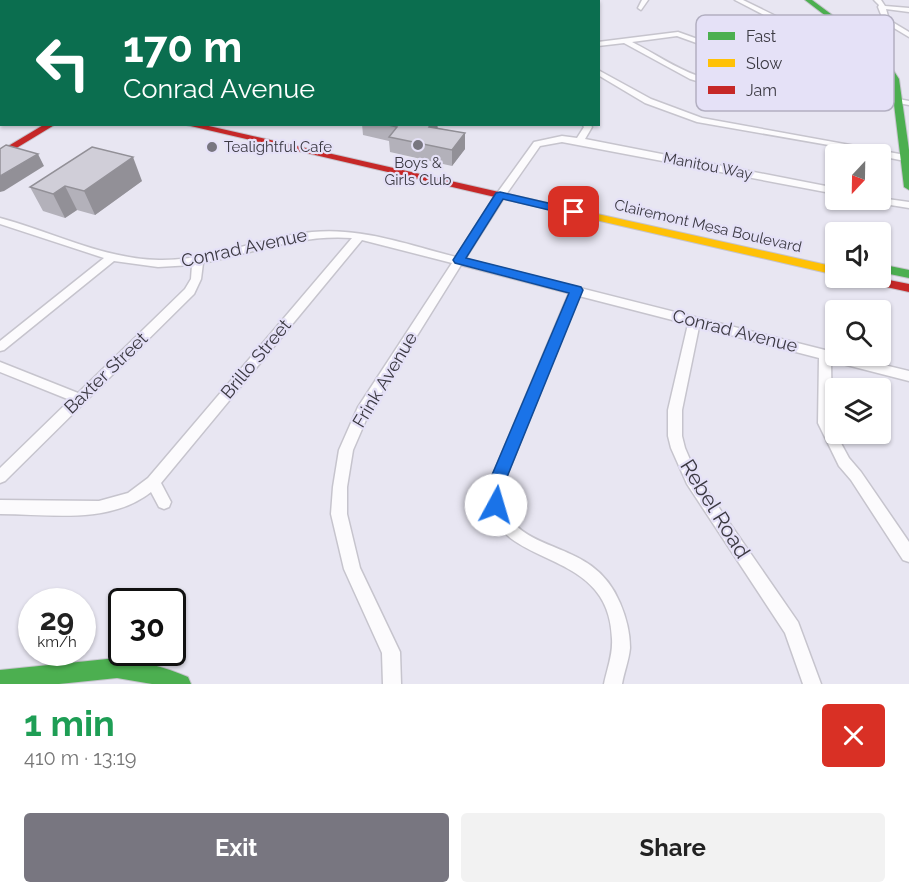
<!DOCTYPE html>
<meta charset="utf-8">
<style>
body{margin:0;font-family:Raleway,sans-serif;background:#f2f2f2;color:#222;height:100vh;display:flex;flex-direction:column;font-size:22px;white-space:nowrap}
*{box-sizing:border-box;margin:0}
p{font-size:20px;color:#767676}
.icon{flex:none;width:33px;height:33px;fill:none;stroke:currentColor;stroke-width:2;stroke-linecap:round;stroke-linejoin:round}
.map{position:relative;height:684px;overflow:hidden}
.drawer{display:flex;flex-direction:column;background:#fff;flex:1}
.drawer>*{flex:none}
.hud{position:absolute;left:0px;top:0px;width:600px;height:126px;box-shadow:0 2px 4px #0004;background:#0b6e4f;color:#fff;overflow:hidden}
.needle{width:39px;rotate:202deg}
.tools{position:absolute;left:825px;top:144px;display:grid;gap:12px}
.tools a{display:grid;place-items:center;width:66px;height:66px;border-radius:6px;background:#fff;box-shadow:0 2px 4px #0004;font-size:30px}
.speed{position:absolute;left:18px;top:588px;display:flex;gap:12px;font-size:30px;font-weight:700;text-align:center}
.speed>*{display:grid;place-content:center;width:78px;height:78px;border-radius:50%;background:#fff;box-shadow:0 2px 4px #0004;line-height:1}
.speed small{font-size:15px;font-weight:400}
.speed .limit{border:3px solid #111;border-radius:9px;background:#fff;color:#111}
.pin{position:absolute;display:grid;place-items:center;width:51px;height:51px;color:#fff;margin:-26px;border-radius:12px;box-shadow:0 3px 9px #0006}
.me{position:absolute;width:66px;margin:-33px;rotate:6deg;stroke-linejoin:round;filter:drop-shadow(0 0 4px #0008)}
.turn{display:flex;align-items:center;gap:21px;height:126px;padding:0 24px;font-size:27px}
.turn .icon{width:78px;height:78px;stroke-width:2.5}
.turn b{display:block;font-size:42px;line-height:51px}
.round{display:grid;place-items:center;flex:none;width:63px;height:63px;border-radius:6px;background:#f2f2f2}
.head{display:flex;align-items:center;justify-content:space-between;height:102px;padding:0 24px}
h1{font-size:36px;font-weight:700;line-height:45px;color:#1e9e55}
.primary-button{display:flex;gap:12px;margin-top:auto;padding:12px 24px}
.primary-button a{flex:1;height:69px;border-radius:6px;background:#787680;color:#fff;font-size:24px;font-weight:700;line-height:69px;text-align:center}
.primary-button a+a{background:#f2f2f2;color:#222}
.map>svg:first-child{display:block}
</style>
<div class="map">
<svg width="909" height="684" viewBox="0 0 909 684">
<rect width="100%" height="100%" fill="#e8e6f2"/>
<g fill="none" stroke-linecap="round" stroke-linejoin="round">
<defs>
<path id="street" d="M159,0H165V2H159Z
M228,0H234L227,2Z
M285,0H291V2H285Z
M343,0H349L342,2Z
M362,0H396L356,2Z
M449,0H455V2H449Z
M642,0H648L641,10L638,8Z
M735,0H743L792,24L829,47L842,63L847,83L857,94H872L909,101V105L872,98L795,99L727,90L690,79L624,43L598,46V42L678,32L720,47L752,55L832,58L825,50L801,34ZM677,36L716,50L752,59L835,62L839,83L849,94C798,95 746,94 698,76C675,68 654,53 632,42Z
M874,0H881L885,6L909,8V12L886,9L889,20L909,32V37L884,22L878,7L879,5Z
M0,23H2V28L0,27Z
M598,70L651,99L702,118L905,155L909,159L905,161L880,156V154L697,122L645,103L598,75Z
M582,124H590L592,127L585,139L836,188V194L562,142L540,146L505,196L465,259L825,350L836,353V356H847L909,371V381L831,361L832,423L836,434L849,458L861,472L909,542V562L903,560L851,480L839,466L818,423L819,358L699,327L682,410V436L685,448L697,476L798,622L821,684H803L785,633L687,484L671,448L668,436V410L688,324L579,296L504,482C504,493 501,504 507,514C531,555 595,541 620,603C626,617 630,632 630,648C629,660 624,672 622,684H604C607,669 613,655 612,639C610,547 503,570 489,505C487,498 489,489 490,482L569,293L461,265L369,413L353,450L347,487V514L360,568L400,652L401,684H383L382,653L344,569L331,514L333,487L339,450L358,407L452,263L362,240L161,483L171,502L169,507L164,509L159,507L151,492C109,525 50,514 0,514V500L99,501L128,493L148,478L352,238C300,234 254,253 203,263L201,279L194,294L5,481L0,483V468L70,400L0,372V362L78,393L185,289L191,279L192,265L158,267L114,261L4,350L0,351V341L104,258L0,224V218C53,232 103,259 159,260C212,261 260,237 312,232C361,227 409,245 456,257L495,196L534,142L562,136L577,138L584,127Z
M880,198L909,202V208L878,203L873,200H880Z"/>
<path id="fast" d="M805,0H812L870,43L890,65L899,79L909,150V190L904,187L891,79L865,46Z
M0,79H2V85H0Z
M880,264L909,270V278L880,272Z
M117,658C142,661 165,667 188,677L191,684H152L117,678L59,684H0V670Z"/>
<path id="slow" d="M521,197L836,267V275L517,202V198Z"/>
<path id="jam" d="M569,0H577L568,2Z
M45,124H56L0,158V151Z
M182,124H200L521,197L526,200L521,203Z
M857,278H879L909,284V292L859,281Z"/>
</defs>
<!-- street casing -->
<use href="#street" stroke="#c6c4cd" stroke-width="3"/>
<!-- fast casing -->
<use href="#fast" stroke="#c6c4cd" stroke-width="2"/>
<!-- slow casing -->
<use href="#slow" stroke="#c6c4cd" stroke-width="2"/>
<!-- jam casing -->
<use href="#jam" stroke="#c6c4cd" stroke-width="2"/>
<!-- street -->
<use href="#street" fill="#fcfbfd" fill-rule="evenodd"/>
<!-- fast -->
<use href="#fast" fill="#4caf50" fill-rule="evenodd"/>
<!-- slow -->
<use href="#slow" fill="#ffc107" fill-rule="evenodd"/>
<!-- jam -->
<use href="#jam" fill="#c62828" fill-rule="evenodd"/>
</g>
<!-- wall -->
<path fill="#b3b1ba" d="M362,124H437L438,128L465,133V149L452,166L390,152L389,141L363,135Z
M142,181L95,215L77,210L65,218L43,211L30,187Z"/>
<!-- shaded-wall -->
<path fill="#929097" d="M431,124H437L438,133L429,127Z
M465,133V149L452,166V150Z
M38,154L44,166L4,191L0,192V176Z
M133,157L142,181L95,215L84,191Z
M65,186L77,210L65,218L53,194Z"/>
<!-- building -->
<path fill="#d0ced8" stroke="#929097" stroke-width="1.5" d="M384,124H431L429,127L465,133L452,150L389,137L397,127Z
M6,145L38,154L0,176V149Z
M92,147L133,157L84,191L65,186L53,194L30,187Z"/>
<!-- route -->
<path fill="#1a73e8" stroke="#114b97" stroke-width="1.5" d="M500,192L578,210L579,212L574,216L503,199L466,258L581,287L583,290L505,482V505L502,511L496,513L491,511L488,505L489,482L569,293L455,263L453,260L496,193Z"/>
<!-- markers -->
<g fill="#787680" stroke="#e5e1f7" stroke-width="2">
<circle cx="418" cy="145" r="6"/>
<circle cx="212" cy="147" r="6"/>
</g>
<g text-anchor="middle" stroke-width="4.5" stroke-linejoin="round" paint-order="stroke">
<!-- far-poi labels -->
<g font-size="15" fill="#3b3942" stroke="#e5e1f7" text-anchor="start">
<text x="224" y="152">Tealightful Cafe</text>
<text x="418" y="168" text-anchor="middle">Boys &amp;<tspan x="418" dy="17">Girls Club</tspan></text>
</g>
<!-- far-street labels -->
<g font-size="15" fill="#3b3942" stroke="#e5e1f7">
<text transform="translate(708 166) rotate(11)" y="5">Manitou Way</text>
<text transform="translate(708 226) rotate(13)" y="5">Clairemont Mesa Boulevard</text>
</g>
<!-- street labels -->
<g font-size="18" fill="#3b3942" stroke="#e5e1f7">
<text transform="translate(244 248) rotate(-12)" y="6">Conrad Avenue</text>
<text transform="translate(735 331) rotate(14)" y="6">Conrad Avenue</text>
<text transform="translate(256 359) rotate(-50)" y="6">Brillo Street</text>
<text transform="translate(106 373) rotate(-44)" y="6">Baxter Street</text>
<text transform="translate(385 380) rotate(-59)" y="6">Frink Avenue</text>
</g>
<!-- near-street labels -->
<g font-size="21" fill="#3b3942" stroke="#e5e1f7">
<text transform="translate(715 509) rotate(58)" y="7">Rebel Road</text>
</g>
</g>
<!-- legend -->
<rect x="696" y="15" width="198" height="96" rx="9" fill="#e5e1f7" stroke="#b2afc1" stroke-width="1.5"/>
<rect x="708" y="32" width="27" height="8" fill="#4caf50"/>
<rect x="708" y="59" width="27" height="8" fill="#ffc107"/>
<rect x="708" y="86" width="27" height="8" fill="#c62828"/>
<g font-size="16" fill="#3b3942">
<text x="746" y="42">Fast</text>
<text x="746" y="69">Slow</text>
<text x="746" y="96">Jam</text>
</g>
</svg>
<div class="tools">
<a><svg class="needle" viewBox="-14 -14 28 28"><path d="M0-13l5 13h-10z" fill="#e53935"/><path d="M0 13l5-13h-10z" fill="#767676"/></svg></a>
<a><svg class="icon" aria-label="sound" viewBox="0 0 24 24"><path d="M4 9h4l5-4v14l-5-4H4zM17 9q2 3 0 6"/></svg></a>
<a><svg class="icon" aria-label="search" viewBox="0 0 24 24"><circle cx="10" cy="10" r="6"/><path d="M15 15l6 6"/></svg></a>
<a><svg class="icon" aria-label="layers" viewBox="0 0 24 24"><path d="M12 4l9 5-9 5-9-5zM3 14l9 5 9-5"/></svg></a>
</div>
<div class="speed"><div>29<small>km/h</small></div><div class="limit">30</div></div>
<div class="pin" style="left:574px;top:212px;background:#d93025"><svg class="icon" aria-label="arrive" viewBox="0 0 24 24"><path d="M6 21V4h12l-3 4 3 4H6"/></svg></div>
<svg class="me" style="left:496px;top:505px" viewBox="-20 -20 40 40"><circle r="19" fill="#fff"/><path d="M0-13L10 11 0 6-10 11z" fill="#1a73e8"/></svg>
<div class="hud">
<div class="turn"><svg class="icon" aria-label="left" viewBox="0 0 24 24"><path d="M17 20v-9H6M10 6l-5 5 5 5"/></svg><div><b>170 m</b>Conrad Avenue</div></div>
</div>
</div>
<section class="drawer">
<div class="head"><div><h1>1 min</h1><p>410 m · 13:19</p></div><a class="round" style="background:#d93025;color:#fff"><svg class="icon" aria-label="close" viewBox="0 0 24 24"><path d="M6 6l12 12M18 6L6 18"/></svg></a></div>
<div class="primary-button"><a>Exit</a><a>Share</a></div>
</section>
